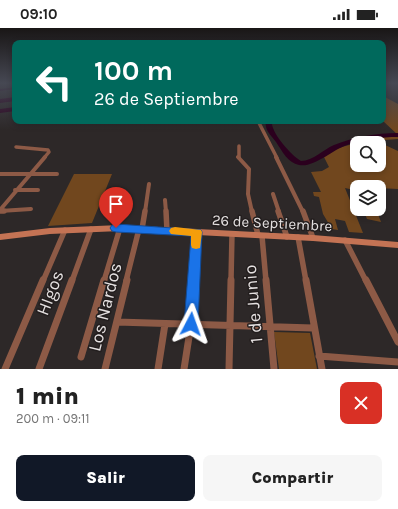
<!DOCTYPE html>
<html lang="es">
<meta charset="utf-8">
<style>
body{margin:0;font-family:Karla,sans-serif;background:#f6f6f6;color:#222;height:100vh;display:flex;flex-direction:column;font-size:15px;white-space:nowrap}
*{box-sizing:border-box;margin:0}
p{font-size:13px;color:#767676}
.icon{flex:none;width:22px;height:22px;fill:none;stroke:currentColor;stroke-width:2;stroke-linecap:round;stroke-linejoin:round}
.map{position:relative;height:341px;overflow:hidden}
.side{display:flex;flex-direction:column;background:#fff;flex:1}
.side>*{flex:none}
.hud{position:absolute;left:12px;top:12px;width:374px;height:84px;border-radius:8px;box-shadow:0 2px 6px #0003;background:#00695c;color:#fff;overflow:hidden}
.fabs{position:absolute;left:350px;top:108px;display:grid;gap:8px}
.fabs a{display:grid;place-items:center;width:36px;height:36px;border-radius:8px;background:#fff;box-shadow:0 2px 6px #0003;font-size:20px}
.pin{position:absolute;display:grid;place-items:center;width:34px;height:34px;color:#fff;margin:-41px -17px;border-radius:50% 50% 50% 0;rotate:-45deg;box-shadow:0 0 4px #0007}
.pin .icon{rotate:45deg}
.me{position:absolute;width:44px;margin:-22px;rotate:4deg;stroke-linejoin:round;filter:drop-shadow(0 0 3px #0008)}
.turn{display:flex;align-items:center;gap:14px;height:84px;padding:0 16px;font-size:18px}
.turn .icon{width:52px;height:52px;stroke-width:2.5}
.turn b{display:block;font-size:28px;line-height:34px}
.round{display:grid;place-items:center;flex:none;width:42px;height:42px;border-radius:8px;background:#f6f6f6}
.overview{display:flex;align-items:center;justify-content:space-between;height:68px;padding:0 16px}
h1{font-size:24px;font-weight:800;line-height:30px}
.action{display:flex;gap:8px;margin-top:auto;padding:8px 16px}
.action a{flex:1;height:46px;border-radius:8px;background:#111827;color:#fff;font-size:16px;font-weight:800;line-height:46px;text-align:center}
.action a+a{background:#f6f6f6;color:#222}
.status{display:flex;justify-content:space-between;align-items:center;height:28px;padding:0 20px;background:#fff;direction:ltr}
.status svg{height:11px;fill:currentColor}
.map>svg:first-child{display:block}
</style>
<div class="status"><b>09:10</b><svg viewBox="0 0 49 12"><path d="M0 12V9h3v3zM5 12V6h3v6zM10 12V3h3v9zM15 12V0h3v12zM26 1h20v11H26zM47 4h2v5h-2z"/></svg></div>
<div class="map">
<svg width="398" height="341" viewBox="0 0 398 341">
<rect width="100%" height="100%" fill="#2d2828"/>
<!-- green -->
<path fill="#71471e" d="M383,68L398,76V107L383,93Z
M387,108L398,109V111L385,112V117L398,123V161L357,159V169L354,162L345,160L363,205L349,204L345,193L335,191L338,202L332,201L323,186L319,169L314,168L313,164H321L311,144L322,143L329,139L324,129C334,120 345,118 357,115V137H379V115H357Z
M74,146H112L92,195L48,198Z
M363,181H376L381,194L367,191Z
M274,304L310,305L317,341H279Z"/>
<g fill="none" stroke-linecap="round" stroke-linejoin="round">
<!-- river -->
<path fill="#2b001e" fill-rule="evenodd" d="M15,59V61L0,63V61Z
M15,69V73L0,75V71Z
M15,79V83L0,85V81Z
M266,93H272C270,104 292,128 301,133C313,133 324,121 334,117C354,109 376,105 398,105V109C381,109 363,111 347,117C332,122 314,140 299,137C288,135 282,123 276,114C271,107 264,102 266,93Z"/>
<!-- street-far3 -->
<path stroke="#8d5a46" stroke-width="3.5" d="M258,93L277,130
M16,119L48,122L49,124L44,130
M239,130V118"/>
<!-- street-far2 -->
<path stroke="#8d5a46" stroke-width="4" d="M238,129L249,141L248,166L252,184
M276,129L303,184
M0,146H57
M15,162H38
M273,166L279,184
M165,172L166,184
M0,182L45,129
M0,183L31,181
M145,184L149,156"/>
<!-- street-far1 -->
<path stroke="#8d5a46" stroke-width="5.5" d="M0,183H4
M166,183L167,203
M252,183L258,207
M278,183L287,209
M303,183L313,210
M142,201L145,183
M262,208L266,253
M298,209L306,253
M345,212L366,253
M43,253L65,202
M72,253L91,201
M104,253L120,200
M126,253L139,201
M194,253L197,204
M231,253L232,206"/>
<!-- street -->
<path stroke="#8d5a46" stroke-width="7" d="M266,252L274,341
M306,252L322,341
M366,252L398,314
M117,294L313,300
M319,328L398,334
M81,329L104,252
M5,341L43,252
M39,341L72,252
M105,341L127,252
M158,341L165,296
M184,341L191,296L194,252
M229,341L231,252"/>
<!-- secondary -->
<path fill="#c47354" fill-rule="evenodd" d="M120,197L313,207L398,214V220L313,213L120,203L50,206L0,212V206L50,200Z"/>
</g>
<!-- sky -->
<linearGradient id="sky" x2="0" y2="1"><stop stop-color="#191616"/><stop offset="0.54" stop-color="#464853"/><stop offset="1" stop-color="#464853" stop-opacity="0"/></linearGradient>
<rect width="398" height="102" fill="url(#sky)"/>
<!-- route -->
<path fill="#1a73e8" stroke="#114b97" d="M116,196L201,202L202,204L198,296L196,301L191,303L186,301L184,296L191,208L116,204L112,203L110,200L112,197Z"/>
<!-- slow -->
<path fill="#f59e0b" d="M175,199L201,202L202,204L200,220L196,221L192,220L191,217V208L171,206L169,203L171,200Z"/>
<g text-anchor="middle" stroke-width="3" stroke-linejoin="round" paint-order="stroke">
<!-- street labels -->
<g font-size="15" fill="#e5e1e1" stroke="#231e1e">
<text transform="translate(272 195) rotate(3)" y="5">26 de Septiembre</text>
</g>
<!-- near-street labels -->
<g font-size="18" fill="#e5e1e1" stroke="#231e1e">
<text transform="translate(50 265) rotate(-69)" y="6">HIgos</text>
<text transform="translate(253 276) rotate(-95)" y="6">1 de Junio</text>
<text transform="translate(105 279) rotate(-76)" y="6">Los Nardos</text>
</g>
</g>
</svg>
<div class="fabs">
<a><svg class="icon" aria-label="search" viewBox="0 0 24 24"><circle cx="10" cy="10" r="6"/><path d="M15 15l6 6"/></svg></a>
<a><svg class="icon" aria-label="layers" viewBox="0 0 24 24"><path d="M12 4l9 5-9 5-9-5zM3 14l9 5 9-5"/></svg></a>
</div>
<div class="pin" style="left:116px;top:200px;background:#d93025"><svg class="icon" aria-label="arrive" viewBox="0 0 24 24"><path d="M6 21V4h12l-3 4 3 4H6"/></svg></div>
<svg class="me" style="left:191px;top:296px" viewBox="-20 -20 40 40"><path d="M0-17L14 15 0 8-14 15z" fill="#1a73e8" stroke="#fff" stroke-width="4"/></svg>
<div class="hud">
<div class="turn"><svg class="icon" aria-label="left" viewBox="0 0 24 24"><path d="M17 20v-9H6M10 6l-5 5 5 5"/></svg><div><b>100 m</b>26 de Septiembre</div></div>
</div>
</div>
<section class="side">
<div class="overview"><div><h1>1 min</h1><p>200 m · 09:11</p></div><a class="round" style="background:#d93025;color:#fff"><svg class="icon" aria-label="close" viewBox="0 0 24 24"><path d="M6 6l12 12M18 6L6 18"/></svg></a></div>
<div class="action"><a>Salir</a><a>Compartir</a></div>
</section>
